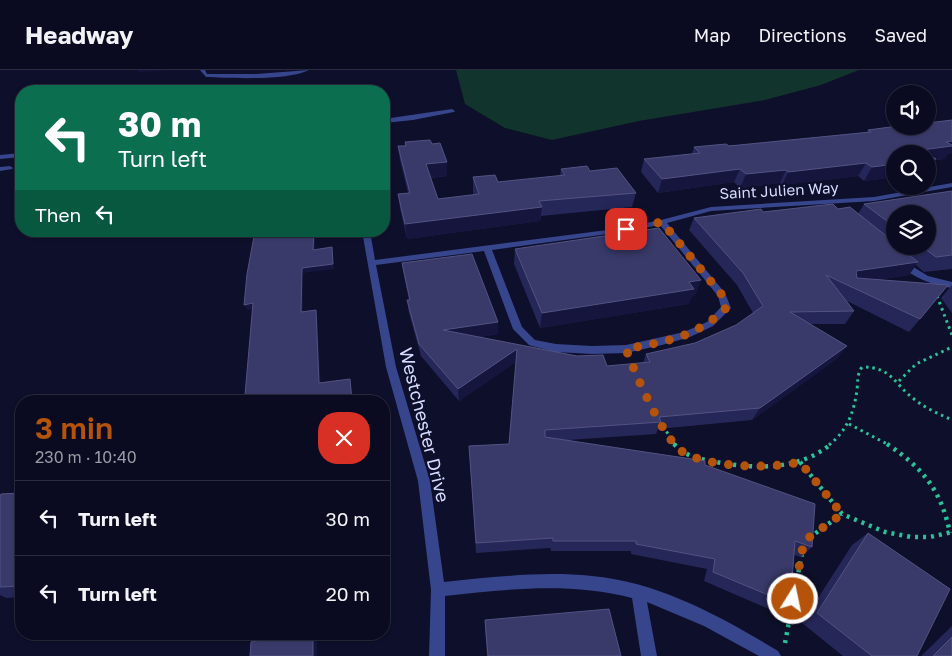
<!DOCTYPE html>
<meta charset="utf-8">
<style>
body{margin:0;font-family:"Golos Text",sans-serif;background:#131429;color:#f1f3f6;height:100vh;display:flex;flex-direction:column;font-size:19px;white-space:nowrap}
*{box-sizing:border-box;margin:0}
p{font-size:16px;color:#999ba5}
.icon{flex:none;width:28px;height:28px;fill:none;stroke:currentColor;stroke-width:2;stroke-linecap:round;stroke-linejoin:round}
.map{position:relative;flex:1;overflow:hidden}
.sheet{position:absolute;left:15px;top:325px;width:375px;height:245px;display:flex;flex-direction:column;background:#0a0b20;border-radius:20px;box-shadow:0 1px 4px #0004,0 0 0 1px #2a2b3e}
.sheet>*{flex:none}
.hud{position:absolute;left:15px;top:15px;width:375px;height:152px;border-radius:20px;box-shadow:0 1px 4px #0004,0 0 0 1px #2a2b3e;background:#0b6e4f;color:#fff;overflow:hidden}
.buttons{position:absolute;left:886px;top:15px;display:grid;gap:10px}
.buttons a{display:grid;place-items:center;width:50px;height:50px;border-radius:50%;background:#0a0b20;box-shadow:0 1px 4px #0004,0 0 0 1px #2a2b3e;font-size:25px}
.pin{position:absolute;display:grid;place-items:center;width:42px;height:42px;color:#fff;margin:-21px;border-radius:10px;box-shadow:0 2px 8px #0006}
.me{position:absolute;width:55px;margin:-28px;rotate:10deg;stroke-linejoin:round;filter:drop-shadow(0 0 4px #0008)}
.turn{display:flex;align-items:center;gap:18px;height:105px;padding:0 20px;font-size:22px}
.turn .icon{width:65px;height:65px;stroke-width:2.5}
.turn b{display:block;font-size:35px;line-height:42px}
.then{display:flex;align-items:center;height:48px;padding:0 20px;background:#0003;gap:10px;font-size:19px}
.round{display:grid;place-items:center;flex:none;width:52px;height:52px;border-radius:20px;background:#131429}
.overview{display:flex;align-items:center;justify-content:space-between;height:85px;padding:0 20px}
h1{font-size:30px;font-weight:600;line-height:38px;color:#b45309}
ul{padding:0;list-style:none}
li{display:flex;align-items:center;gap:15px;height:75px;padding:0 20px;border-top:1px solid #2a2b3e}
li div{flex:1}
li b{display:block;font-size:19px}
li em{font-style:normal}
header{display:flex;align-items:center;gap:30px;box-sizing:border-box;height:70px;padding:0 25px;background:#0a0b20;border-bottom:1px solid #2a2b3e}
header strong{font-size:24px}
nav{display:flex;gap:28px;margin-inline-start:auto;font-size:18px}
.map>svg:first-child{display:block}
</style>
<header>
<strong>Headway</strong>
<nav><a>Map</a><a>Directions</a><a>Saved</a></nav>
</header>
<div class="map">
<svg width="952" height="586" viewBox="0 0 952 586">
<rect width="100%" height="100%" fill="#0e0f2a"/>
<!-- green -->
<path fill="#11342c" d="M456,0H859L821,15L765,30L639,51L552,70L505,58L465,34Z"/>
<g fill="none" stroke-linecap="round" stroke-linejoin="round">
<!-- path-far1 -->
<path stroke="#28c399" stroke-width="3" stroke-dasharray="2.5 4" stroke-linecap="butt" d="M937,226L952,265
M899,311L916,294L952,277
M849,354L889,375
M663,356L675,375
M829,375C847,361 854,342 857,320C858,311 857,304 862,297C892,297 893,313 914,329C925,338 939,344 952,350"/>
<!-- path -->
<path stroke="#28c399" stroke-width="4.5" stroke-dasharray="3 5" stroke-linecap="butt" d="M674,374C686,387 700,389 716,392C755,399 798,401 831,374
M887,374C923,398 941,420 950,463
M800,392L842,444L885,462L911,467H930L952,462
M809,468L842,444
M785,573L802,483"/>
<!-- minor -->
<path fill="#37458c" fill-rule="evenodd" d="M200,0H205L207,4H256L309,0C288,11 231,8 206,7Z
M452,39L455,41L454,42L413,50L384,53V49Z
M21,83V87L0,89V85Z
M10,96L13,98L12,99L0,101V97Z
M952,113V117L874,131L711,141L667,153L725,223L731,238L713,256L690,267L662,275L626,283L592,284L556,282L532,276L529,275L513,259L484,181L376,195L396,297L430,411L444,512C493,507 543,501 592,506C659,512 722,547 778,581L781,586H759L704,556L647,532L657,586H641L632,528C571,512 507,519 445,526V586H429L431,520L418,411L386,297L362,161H370L375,190L615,159L661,150L711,137L874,127ZM660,155L718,226L721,237L707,252L684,262L626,275L592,276L556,274L535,270L522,257L492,180L615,163Z
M902,190L928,206L952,212V218C931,215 915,208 899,195L898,193Z"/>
</g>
<!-- wall -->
<path fill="#262759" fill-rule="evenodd" d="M952,50V83L948,84L944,89L936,90L895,84V107L864,111L858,106L782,115L780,113L740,118L734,112L658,123L641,102L644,89L692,84L694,77L729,76L867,62L868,60Z
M432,74L447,92V106L431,108L438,129L474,125L473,122V107L498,112L560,106L561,99L590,101L636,123L632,137L541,146L540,151L407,169L400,138L398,124L408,123L400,90L398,76Z
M952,121V199L924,202L916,195L909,205L876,210L920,249L909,262L847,231L854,241L845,254H810L838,288L752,350L658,359L656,364L568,370L705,395L812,477L801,487L794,485L790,534L778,543L704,511L707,499L631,484V481H551L550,478L476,483L469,376L509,374L516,292L459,331L421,286L409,243L407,230H409L404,206L402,193L498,252V264L479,267L607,296L643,293L646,284L695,273L736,255L753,243L737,215L689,160L694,148L763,142L838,139L858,144L864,134ZM895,144L928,176H895Z
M515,179L701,210L695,225L692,226L688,234L540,258L514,194Z
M952,215V243L941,228Z
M21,423V527L6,528L0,525V426Z
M868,463L917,586H843L802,553L852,475Z
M485,550L621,586H487L485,559Z
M952,556V586H921Z"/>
<!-- shaded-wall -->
<path fill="#15153e" d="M138,0H172L139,2Z
M952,71V83L948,84L944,89L936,90L928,102V84L921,80L946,72Z
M447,92V106L427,108L426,94Z
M866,93L858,106L782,115L788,102Z
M895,94V107L864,111L872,97Z
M740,99L734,112L658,123L662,109Z
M786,100L780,113L740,118L746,104Z
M542,137L540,151L407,169L405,154Z
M314,161H316L315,185L313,180Z
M332,177L333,183L334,199L303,203V247L301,242L302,198Z
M918,192L909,205L848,214L856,201Z
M701,210L695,225L692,226L688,234L540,258L542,243L689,212Z
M253,233L256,239L247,240L244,235Z
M316,240L317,245L321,319L319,313Z
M498,252V264L444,272L443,260Z
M847,276L838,288L752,350L760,338Z
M517,279L516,292L459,331L458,319Z
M350,309L351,314L353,331H352Z
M313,564H317V586H313Z"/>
<!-- building -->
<path fill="#393a6a" stroke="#525382" d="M952,50V71L946,72L952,75V76L921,80L927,84H895V94L872,97L866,93L788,102L786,100L746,104L740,99L662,109L644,89L700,83L694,77L726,74L729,76L871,62L868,60L898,56H928V53Z
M430,70L432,74L440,73L447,92L426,94L438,129L479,124L473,107L495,105L498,112L565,105L561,99L587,96L590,101L617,98L636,123L539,131L542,137L405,154L398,124L410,123L398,76H406L405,72Z
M928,84L936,89L928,90Z
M952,121V185L936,187L921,176H928V144H895V157L864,134Z
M833,134L838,139L850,137L895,173V176H898L918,192L856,201L857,208L948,215L920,249L826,205L854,241L790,242L847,276L760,338L659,347L661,352L545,360V367L705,391V395L815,434L812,477L795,471L790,534L713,502L715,489L636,474V471H553V468L476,473L469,376L509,374L517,279L458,319L419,274L407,230H410L402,193L472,184L498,252L443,260L577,286L603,285L607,296L650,292L646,284L695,273L736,255L763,236L743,203L694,148L761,139L763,142Z
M659,158L701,210L689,212L694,219L542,243L515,179Z
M255,161H314L313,180L332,177L333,194L302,198L301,242L316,240L319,313L350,309L352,331H235V326L245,325L253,233L244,235L247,204Z
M21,423V516L0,517V426L1,424Z
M868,463L950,519L917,586H872L817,543Z
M609,539L621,586H488L485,550Z
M281,564H313V586H250L251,572L281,565Z
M952,567V586H933Z"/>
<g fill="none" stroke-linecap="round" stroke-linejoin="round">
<!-- route -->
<path stroke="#b45309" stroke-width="9" stroke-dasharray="0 16.2" d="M626,159L662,152L722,225L726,238C695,268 667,271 626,279C634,301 664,371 683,382C709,398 771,399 800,392L842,444L804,471L793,529"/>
</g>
<g text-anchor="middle" stroke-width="4" stroke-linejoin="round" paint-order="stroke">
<!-- far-street labels -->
<g font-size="15" fill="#d7dbff" stroke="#0e0f2a">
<text transform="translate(779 121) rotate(-3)" y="5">Saint Julien Way</text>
</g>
<!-- street labels -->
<g font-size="18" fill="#d7dbff" stroke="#0e0f2a">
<text transform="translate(424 355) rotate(76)" y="6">Westchester Drive</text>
</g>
</g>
</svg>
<div class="buttons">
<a><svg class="icon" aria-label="sound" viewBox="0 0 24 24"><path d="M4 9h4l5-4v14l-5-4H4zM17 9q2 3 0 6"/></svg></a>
<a><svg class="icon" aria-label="search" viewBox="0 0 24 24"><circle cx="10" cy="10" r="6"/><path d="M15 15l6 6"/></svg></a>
<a><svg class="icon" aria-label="layers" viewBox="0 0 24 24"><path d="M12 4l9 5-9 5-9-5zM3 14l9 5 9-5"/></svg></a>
</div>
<div class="pin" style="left:626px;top:159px;background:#d93025"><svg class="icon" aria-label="arrive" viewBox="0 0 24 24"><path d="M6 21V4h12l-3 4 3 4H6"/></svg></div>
<svg class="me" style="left:793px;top:529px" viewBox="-20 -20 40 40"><circle r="17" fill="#b45309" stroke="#fff" stroke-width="3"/><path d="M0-11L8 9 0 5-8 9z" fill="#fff"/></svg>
<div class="hud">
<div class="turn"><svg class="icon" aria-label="left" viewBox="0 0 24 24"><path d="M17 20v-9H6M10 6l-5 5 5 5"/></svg><div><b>30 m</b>Turn left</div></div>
<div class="then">Then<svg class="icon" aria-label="left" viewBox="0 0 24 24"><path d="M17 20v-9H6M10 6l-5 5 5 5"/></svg></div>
</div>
<section class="sheet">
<div class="overview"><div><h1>3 min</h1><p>230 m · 10:40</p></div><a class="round" style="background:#d93025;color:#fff"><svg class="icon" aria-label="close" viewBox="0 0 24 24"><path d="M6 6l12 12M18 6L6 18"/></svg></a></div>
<ul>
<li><svg class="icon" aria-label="left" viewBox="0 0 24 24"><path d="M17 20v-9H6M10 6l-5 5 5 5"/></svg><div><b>Turn left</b></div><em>30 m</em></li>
<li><svg class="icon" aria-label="left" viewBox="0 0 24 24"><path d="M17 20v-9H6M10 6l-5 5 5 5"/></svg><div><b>Turn left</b></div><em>20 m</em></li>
</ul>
</section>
</div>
